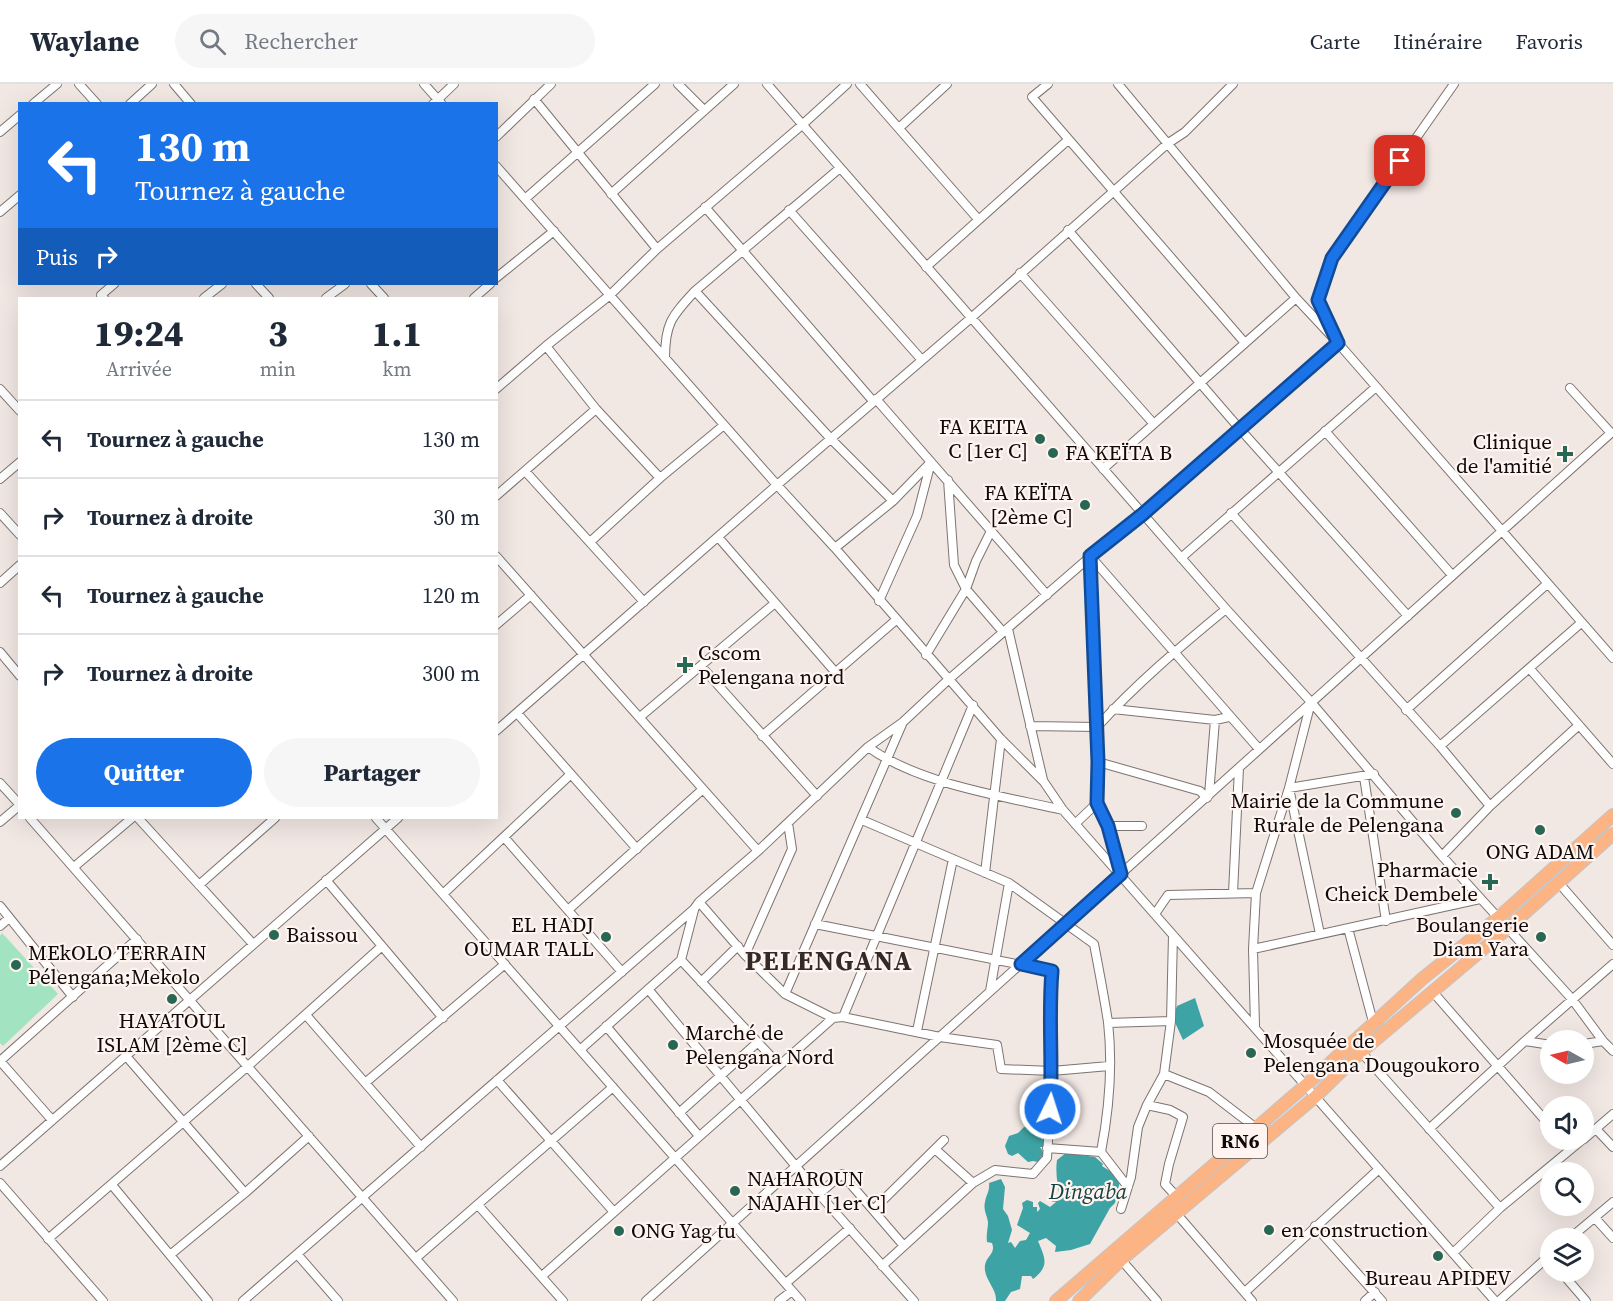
<!DOCTYPE html>
<html lang="fr">
<meta charset="utf-8">
<style>
body{margin:0;font-family:"Source Serif 4",serif;background:#f6f6f7;color:#1f2937;height:100vh;display:flex;flex-direction:column;font-size:22px;white-space:nowrap}
*{box-sizing:border-box;margin:0}
p{font-size:20px;color:#747a83}
.icon{flex:none;width:33px;height:33px;fill:none;stroke:currentColor;stroke-width:2;stroke-linecap:round;stroke-linejoin:round}
.map{position:relative;flex:1;overflow:hidden}
.sheet{position:absolute;left:18px;top:213px;width:480px;height:522px;display:flex;flex-direction:column;background:#fff;border-radius:0px;box-shadow:0 6px 24px #0002}
.sheet>*{flex:none}
.banner{position:absolute;left:18px;top:18px;width:480px;height:183px;border-radius:0px;box-shadow:0 6px 24px #0002;background:#1a73e8;color:#fff;overflow:hidden}
.needle{width:39px;rotate:278deg}
.buttons{position:absolute;left:1540px;top:946px;display:grid;gap:12px}
.buttons a{display:grid;place-items:center;width:54px;height:54px;border-radius:50%;background:#fff;box-shadow:0 6px 24px #0002;font-size:30px}
.pin{position:absolute;display:grid;place-items:center;width:51px;height:51px;color:#fff;margin:-26px;border-radius:12px;box-shadow:0 3px 9px #0006}
.me{position:absolute;width:66px;margin:-33px;rotate:4deg;stroke-linejoin:round;filter:drop-shadow(0 0 4px #0008)}
.turn{display:flex;align-items:center;gap:21px;height:126px;padding:0 18px;font-size:27px}
.turn .icon{width:78px;height:78px;stroke-width:2.5}
.turn b{display:block;font-size:42px;line-height:51px}
.then{display:flex;align-items:center;height:57px;padding:0 18px;background:#0003;gap:12px;font-size:22px}
.eta{display:flex;justify-content:space-evenly;align-items:center;height:102px;text-align:center}
.eta b{font-size:36px;font-weight:800;line-height:42px}
.primary-button{display:flex;gap:12px;margin-top:auto;padding:12px 18px}
.primary-button a{flex:1;height:69px;border-radius:36px;background:#1a73e8;color:#fff;font-size:24px;font-weight:800;line-height:69px;text-align:center}
.primary-button a+a{background:#f6f6f7;color:#1f2937}
ul{padding:0;list-style:none}
li{display:flex;align-items:center;gap:18px;height:78px;padding:0 18px;border-top:2px solid #e0e1e3}
li div{flex:1}
li b{display:block;font-size:22px}
li em{font-style:normal}
header{display:flex;align-items:center;gap:36px;box-sizing:border-box;height:84px;padding:0 30px;background:#fff;border-bottom:2px solid #e0e1e3}
header strong{font-size:28px}
nav{display:flex;gap:33px;margin-inline-start:auto;font-size:21px}
.search{width:420px;height:54px;background:#f6f6f7;display:flex;align-items:center;gap:15px;box-sizing:border-box;padding:0 21px;border-radius:33px;color:#747a83;font-size:22px}
.map>svg:first-child{display:block}
</style>
<header>
<strong>Waylane</strong>
<div class="search"><svg class="icon" aria-label="search" viewBox="0 0 24 24"><circle cx="10" cy="10" r="6"/><path d="M15 15l6 6"/></svg>Rechercher</div>
<nav><a>Carte</a><a>Itinéraire</a><a>Favoris</a></nav>
</header>
<div class="map">
<svg width="1613" height="1217" viewBox="0 0 1613 1217">
<rect width="100%" height="100%" fill="#f1e7e3"/>
<!-- green -->
<path fill="#a2e4c2" d="M2,849L58,910L3,962L0,959V852Z"/>
<!-- water -->
<path fill="#3da3a4" d="M1195,914L1204,942L1183,956L1173,934L1177,922Z
M1024,1043L1037,1044L1042,1051L1044,1063H1040L1044,1069L1038,1078L1033,1077L1028,1078L1018,1069L1012,1072L1008,1070L1005,1062L1009,1052L1018,1049Z
M1066,1069L1095,1073L1103,1080L1102,1082L1116,1091L1120,1097L1115,1119L1110,1124L1090,1160L1071,1166L1055,1168L1056,1162L1046,1154L1038,1157C1045,1174 1050,1182 1033,1195L1031,1192H1022L1020,1205L1011,1208L1005,1217H996C997,1204 983,1195 985,1181C987,1171 996,1170 992,1159L987,1158C986,1151 988,1144 988,1138C987,1131 983,1126 985,1118C986,1111 990,1107 989,1099L1001,1095L1005,1103L1003,1125L1008,1132L1012,1146L1008,1159L1011,1158L1015,1164L1020,1157L1026,1156L1030,1149L1017,1141L1023,1124L1022,1119L1027,1116L1033,1118V1123H1037V1128L1040,1125L1038,1119L1040,1117L1050,1123L1056,1118H1052L1053,1116L1060,1115C1058,1101 1055,1090 1057,1076Z"/>
<g fill="none" stroke-linecap="round" stroke-linejoin="round">
<defs>
<path id="minor" d="M79,0L97,20
M174,0L191,20
M424,0L441,19
M678,0L704,26
M767,0L1226,525L1311,618L1442,772L1572,915L1603,957L1613,967
M860,0L978,135
M1048,0L1032,13L1245,259
M1118,0L1296,214L1338,259L1613,574
M534,15L657,165
M33,20L57,0
M130,20L152,0
M433,20L454,0
M899,44L947,0
M0,48L20,31
M496,53L551,0
M496,82L777,401L835,464L1001,655L1044,698L1063,726L1495,1217
M611,110L734,0
M525,115L655,0
M705,123L873,317
M789,126L921,275
M0,128L20,111
M1068,146L1239,344L1408,532
M926,183L1068,56
M1020,189L1153,339
M496,194L554,147
M256,200L269,214
M371,200L384,214
M695,207L831,355L893,417
M104,214L101,211L114,200
M204,214L222,200
M326,214L345,200
M474,214L490,200
M546,262L596,325L660,394
M665,274C665,239 672,232 695,207L840,84
M0,305L20,327
M496,305L546,262L610,211L657,165L802,41L847,0
M876,315L1047,511
M1325,347L1452,491
M1103,385L1296,214
M525,387L644,518
M0,395L20,378
M948,396L954,481L966,505L1003,548
M496,412L596,325
M0,429L20,451
M1231,429L1440,662L1490,722
M718,453L836,589
M590,458L660,394L724,341
M835,464L893,417L931,378
M496,472L758,767
M1091,472L1098,678L1097,719L1108,742L1121,789
M1091,473L1259,665
M1181,474L1376,303
M0,499L20,481
M879,517L917,432L931,378
M496,541L531,511
M1008,545L1043,696
M0,568L20,592
M926,571L966,505L976,477L991,447
M701,582L817,712
M1530,585L1613,680
M1113,625L1215,636L1229,633
M1406,626L1547,500
M517,629L637,765
M640,633L775,519
M1030,642L1097,643C1136,600 1181,562 1226,525
M496,647L777,401L971,234L1167,60L1185,48L1233,0
M762,652L896,536
M1440,662L1581,539
M868,663C919,700 1002,712 1063,726
M1098,678L1200,707L1207,714
M1364,693L1386,837
M0,699L20,721
M1209,711L1215,636
M30,734L453,1217
M138,734L253,860
M376,734L801,1217
M862,736L1009,799L1094,860C1099,886 1104,912 1108,938C1113,982 1109,1026 1101,1068
M0,738L20,721
M1075,740L1097,719
M1108,742H1142
M504,753L622,888
M1442,772L1490,722L1579,641
M74,783L132,734
M985,789L1001,655
M326,796L443,934
M1558,798L1613,861
M199,801L275,734
M1233,809L1239,684
M443,810L571,690
M699,818L745,871L785,910L833,934L843,933L940,953L997,961L1001,985L1052,987L1109,982
M0,822L73,913
M568,826L703,705
M1155,830L1168,811L1256,809
M815,840L1052,887L1049,926L1052,987L1047,1074L1033,1090L995,1086L973,1099L935,1065
M0,842L9,834
M1348,844L1373,938
M1320,850L1289,704L1374,690
M1253,865L1480,815
M745,871L792,765L788,739
M681,876L779,981
M701,898L738,862
M648,905L819,1110L914,1217
M990,907L1009,799
M1432,907L1551,1043
M785,910L903,638
M306,931L421,1063
M843,933L973,621
M1108,939L1171,937
M606,942L699,1052
M1255,942L1253,865L1256,809L1289,704L1311,618
M917,947L953,775
M1525,957L1551,961
M1584,960L1603,957
M581,965L681,876L694,826
M1361,968L1500,1124
M126,972L245,1109
M0,977L137,855
M0,977L52,1036
M1164,990L1209,1008L1256,1044
M497,996L614,1128
M365,999L505,880
M1147,1021L1170,1026L1183,1033L1169,1080L1165,1100L1176,1112
M679,1029L758,958
M1429,1045L1525,957L1613,880
M1596,1045L1613,1063
M1584,1055L1613,1030
M1563,1056L1571,1065
M1047,1064L1101,1068L1128,1103
M0,1082L398,734
M0,1099L103,1217
M112,1101L208,1217
M819,1110L842,1090L904,1162
M478,1121L563,1217
M1121,1125L1131,1093L1138,1043L1147,1021L1164,990L1171,937L1173,851
M873,1126L944,1056
M1176,1129L1252,1217
M1595,1134L1613,1154
M1315,1142L1382,1217
M48,1155L248,982L382,862
M1569,1155L1613,1118
M1453,1169L1500,1124L1582,1056
M297,1170L338,1217
M170,1171L245,1109L309,1052
M1118,1172L1157,1217
M416,1174L613,1003
M882,1182L973,1099
M1561,1188L1586,1217
M542,1192L833,934
M786,1199L850,1144
M1245,1208L1379,1085
M243,1217L694,825L699,818L758,767L868,663L903,638L948,596L1091,472L1143,430L1338,259L1319,216L1332,174L1454,0
M646,1217L1611,349L1570,304
M779,1217L792,1207
M1365,1217L1375,1208
M1499,1217L1551,1170"/>
<path id="highway" d="M1056,1217L1306,1001L1422,895L1499,833L1613,731
M1079,1217L1121,1176L1315,1013L1361,968L1508,844L1613,750"/>
</defs>
<!-- minor casing -->
<use href="#minor" stroke="#7d7470" stroke-width="10"/>
<!-- highway casing -->
<use href="#highway" stroke="#c5c4c4" stroke-width="14"/>
<!-- minor -->
<use href="#minor" stroke="#fff" stroke-width="8"/>
<!-- highway -->
<use href="#highway" stroke="#fcb484" stroke-width="12"/>
</g>
<g fill="none" stroke-linecap="round" stroke-linejoin="round">
<defs>
<path id="route" d="M1050,1025C1053,979 1048,933 1052,887L1021,880L1121,790L1108,742L1097,719L1098,678L1090,472L1143,430L1338,259L1318,216L1332,174L1400,77"/>
</defs>
<!-- route casing -->
<use href="#route" stroke="#114b97" stroke-width="15"/>
<!-- route -->
<use href="#route" stroke="#1a73e8" stroke-width="10"/>
</g>
<!-- markers -->
<g fill="#286754" stroke="#fff4f0" stroke-width="2">
<circle cx="1040" cy="355" r="6"/>
<circle cx="1053" cy="369" r="6"/>
<path d="M1562 361h6v6h6v6h-6v6h-6v-6h-6v-6h6z"/>
<circle cx="1085" cy="421" r="6"/>
<path d="M682 572h6v6h6v6h-6v6h-6v-6h-6v-6h6z"/>
<circle cx="1456" cy="729" r="6"/>
<circle cx="1540" cy="746" r="6"/>
<path d="M1487 789h6v6h6v6h-6v6h-6v-6h-6v-6h6z"/>
<circle cx="274" cy="851" r="6"/>
<circle cx="606" cy="853" r="6"/>
<circle cx="1541" cy="853" r="6"/>
<circle cx="16" cy="881" r="6"/>
<circle cx="172" cy="915" r="6"/>
<circle cx="673" cy="961" r="6"/>
<circle cx="1251" cy="969" r="6"/>
<circle cx="735" cy="1107" r="6"/>
<circle cx="1269" cy="1146" r="6"/>
<circle cx="619" cy="1147" r="6"/>
<circle cx="1438" cy="1172" r="6"/>
</g>
<g text-anchor="middle" stroke-width="4.5" stroke-linejoin="round" paint-order="stroke">
<!-- shield labels -->
<rect fill="#fff4f0" stroke="#56504e" stroke-width="1.5" x="1213" y="1040" width="54" height="34" rx="4.5"/>
<g font-size="20" font-weight="bold" fill="#0e0a09">
<text x="1240" y="1064">RN6</text>
</g>
<!-- poi labels -->
<g font-size="21" fill="#0e0a09" stroke="#fff4f0" text-anchor="start">
<text x="1028" y="350" text-anchor="end">FA KEITA<tspan x="1028" dy="24">C [1er C]</tspan></text>
<text x="1552" y="365" text-anchor="end">Clinique<tspan x="1552" dy="24">de l'amitié</tspan></text>
<text x="1065" y="376">FA KEÏTA B</text>
<text x="1073" y="416" text-anchor="end">FA KEÏTA<tspan x="1073" dy="24">[2ème C]</tspan></text>
<text x="698" y="576">Cscom<tspan x="698" dy="24">Pelengana nord</tspan></text>
<text x="1444" y="724" text-anchor="end">Mairie de la Commune<tspan x="1444" dy="24">Rurale de Pelengana</tspan></text>
<text x="1540" y="775" text-anchor="middle">ONG ADAM</text>
<text x="1478" y="793" text-anchor="end">Pharmacie<tspan x="1478" dy="24">Cheick Dembele</tspan></text>
<text x="594" y="848" text-anchor="end">EL HADJ<tspan x="594" dy="24">OUMAR TALL</tspan></text>
<text x="1529" y="848" text-anchor="end">Boulangerie<tspan x="1529" dy="24">Diam Yara</tspan></text>
<text x="286" y="858">Baissou</text>
<text x="28" y="876">MEkOLO TERRAIN<tspan x="28" dy="24">Pélengana;Mekolo</tspan></text>
<text x="172" y="944" text-anchor="middle">HAYATOUL<tspan x="172" dy="24">ISLAM [2ème C]</tspan></text>
<text x="685" y="956">Marché de<tspan x="685" dy="24">Pelengana Nord</tspan></text>
<text x="1263" y="964">Mosquée de<tspan x="1263" dy="24">Pelengana Dougoukoro</tspan></text>
<text x="747" y="1102">NAHAROUN<tspan x="747" dy="24">NAJAHI [1er C]</tspan></text>
<text x="1281" y="1153">en construction</text>
<text x="631" y="1154">ONG Yag tu</text>
<text x="1438" y="1201" text-anchor="middle">Bureau APIDEV</text>
</g>
<!-- water labels -->
<g font-size="22" font-style="italic" fill="#154343" stroke="#fff4f0">
<text x="1088" y="1115">Dingaba</text>
</g>
<!-- district labels -->
<g font-size="27" font-weight="bold" letter-spacing="1.5" fill="#312a26" stroke="#fff4f0">
<text x="829" y="886">PELENGANA</text>
</g>
</g>
</svg>
<div class="buttons">
<a><svg class="needle" viewBox="-14 -14 28 28"><path d="M0-13l5 13h-10z" fill="#e53935"/><path d="M0 13l5-13h-10z" fill="#747a83"/></svg></a>
<a><svg class="icon" aria-label="sound" viewBox="0 0 24 24"><path d="M4 9h4l5-4v14l-5-4H4zM17 9q2 3 0 6"/></svg></a>
<a><svg class="icon" aria-label="search" viewBox="0 0 24 24"><circle cx="10" cy="10" r="6"/><path d="M15 15l6 6"/></svg></a>
<a><svg class="icon" aria-label="layers" viewBox="0 0 24 24"><path d="M12 4l9 5-9 5-9-5zM3 14l9 5 9-5"/></svg></a>
</div>
<div class="pin" style="left:1400px;top:77px;background:#d93025"><svg class="icon" aria-label="arrive" viewBox="0 0 24 24"><path d="M6 21V4h12l-3 4 3 4H6"/></svg></div>
<svg class="me" style="left:1050px;top:1025px" viewBox="-20 -20 40 40"><circle r="17" fill="#1a73e8" stroke="#fff" stroke-width="3"/><path d="M0-11L8 9 0 5-8 9z" fill="#fff"/></svg>
<div class="banner">
<div class="turn"><svg class="icon" aria-label="left" viewBox="0 0 24 24"><path d="M17 20v-9H6M10 6l-5 5 5 5"/></svg><div><b>130 m</b>Tournez à gauche</div></div>
<div class="then">Puis<svg class="icon" aria-label="right" viewBox="0 0 24 24"><path d="M7 20v-9h11M14 6l5 5-5 5"/></svg></div>
</div>
<section class="sheet">
<div class="eta">
<div><b>19:24</b><p>Arrivée</p></div>
<div><b>3</b><p>min</p></div>
<div><b>1.1</b><p>km</p></div>
</div>
<ul>
<li><svg class="icon" aria-label="left" viewBox="0 0 24 24"><path d="M17 20v-9H6M10 6l-5 5 5 5"/></svg><div><b>Tournez à gauche</b></div><em>130 m</em></li>
<li><svg class="icon" aria-label="right" viewBox="0 0 24 24"><path d="M7 20v-9h11M14 6l5 5-5 5"/></svg><div><b>Tournez à droite</b></div><em>30 m</em></li>
<li><svg class="icon" aria-label="left" viewBox="0 0 24 24"><path d="M17 20v-9H6M10 6l-5 5 5 5"/></svg><div><b>Tournez à gauche</b></div><em>120 m</em></li>
<li><svg class="icon" aria-label="right" viewBox="0 0 24 24"><path d="M7 20v-9h11M14 6l5 5-5 5"/></svg><div><b>Tournez à droite</b></div><em>300 m</em></li>
</ul>
<div class="primary-button"><a>Quitter</a><a>Partager</a></div>
</section>
</div>
